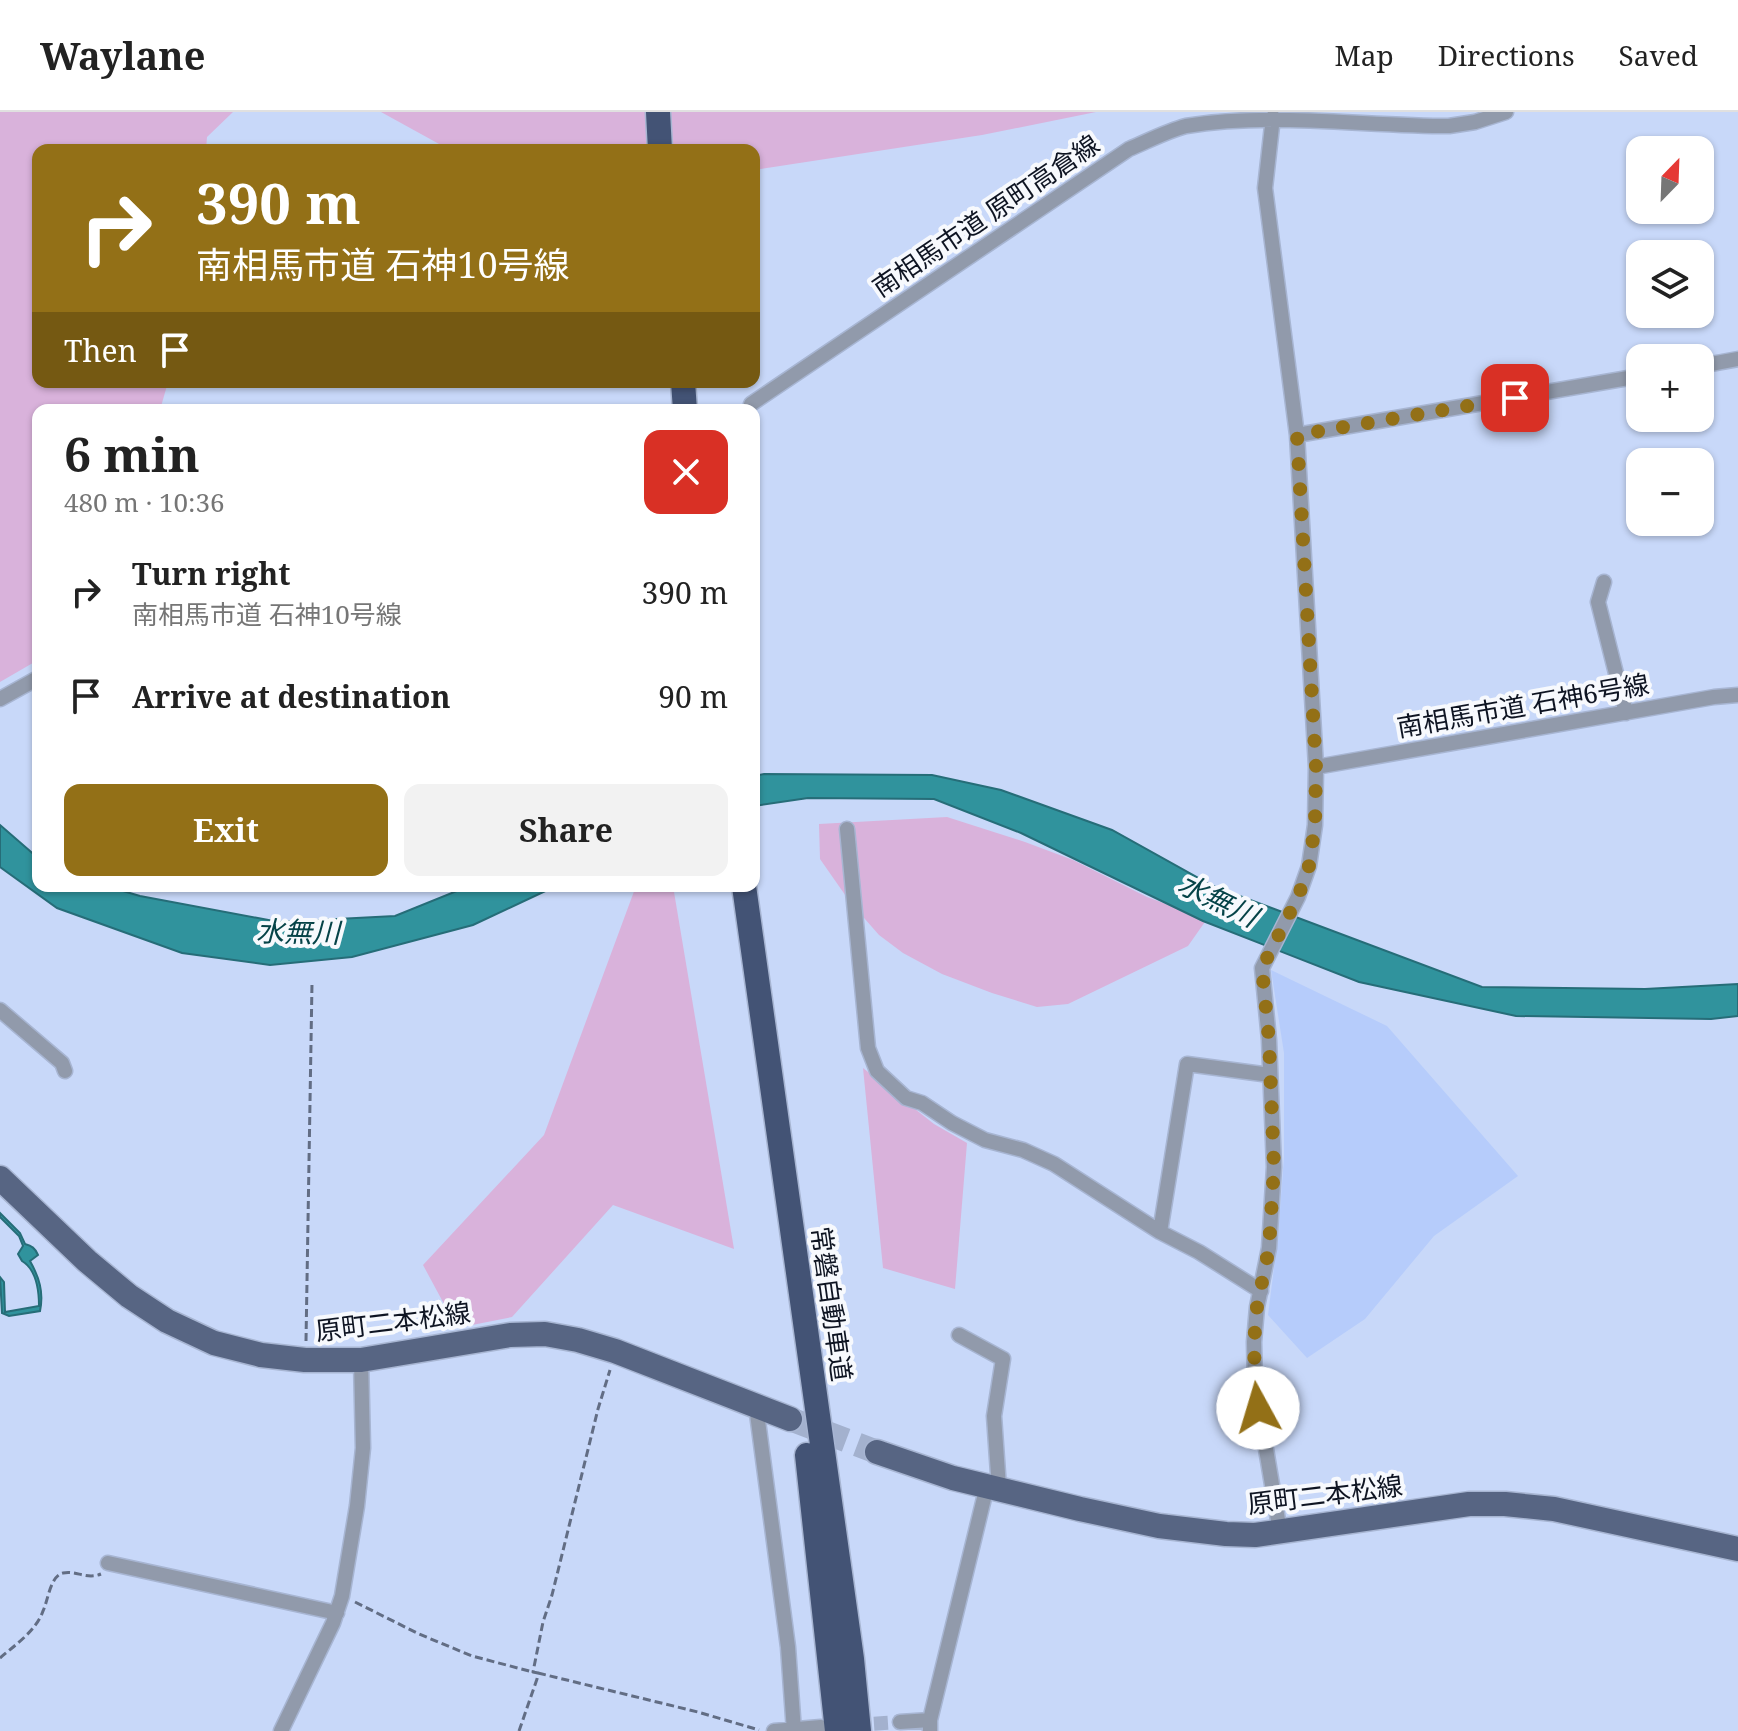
<!DOCTYPE html>
<meta charset="utf-8">
<style>
body{margin:0;font-family:"Noto Serif","Noto Sans JP",serif;background:#f2f2f2;color:#222;height:100vh;display:flex;flex-direction:column;font-size:30px;white-space:nowrap}
*{box-sizing:border-box;margin:0}
p{font-size:26px;color:#767676}
.icon{flex:none;width:44px;height:44px;fill:none;stroke:currentColor;stroke-width:2;stroke-linecap:round;stroke-linejoin:round}
.map{position:relative;flex:1;overflow:hidden}
.side{position:absolute;left:32px;top:292px;width:728px;height:488px;display:flex;flex-direction:column;background:#fff;border-radius:16px;box-shadow:0 2px 6px #0004}
.side>*{flex:none}
.hud{position:absolute;left:32px;top:32px;width:728px;height:244px;border-radius:16px;box-shadow:0 2px 6px #0004;background:#937017;color:#fff;overflow:hidden}
.needle{width:52px;rotate:23deg}
.tools{position:absolute;left:1626px;top:24px;display:grid;gap:16px}
.tools a{display:grid;place-items:center;width:88px;height:88px;border-radius:16px;background:#fff;box-shadow:0 2px 6px #0004;font-size:40px}
.pin{position:absolute;display:grid;place-items:center;width:68px;height:68px;color:#fff;margin:-34px;border-radius:16px;box-shadow:0 4px 12px #0006}
.me{position:absolute;width:88px;margin:-44px;rotate:354deg;stroke-linejoin:round;filter:drop-shadow(0 0 6px #0008)}
.turn{display:flex;align-items:center;gap:28px;height:168px;padding:0 32px;font-size:36px}
.turn .icon{width:104px;height:104px;stroke-width:2.5}
.turn b{display:block;font-size:56px;line-height:68px}
.then{display:flex;align-items:center;height:76px;padding:0 32px;background:#0003;gap:16px;font-size:30px}
.round{display:grid;place-items:center;flex:none;width:84px;height:84px;border-radius:16px;background:#f2f2f2}
.overview{display:flex;align-items:center;justify-content:space-between;height:136px;padding:0 32px}
h1{font-size:48px;font-weight:700;line-height:60px}
.action{display:flex;gap:16px;margin-top:auto;padding:16px 32px}
.action a{flex:1;height:92px;border-radius:16px;background:#937017;color:#fff;font-size:32px;font-weight:700;line-height:92px;text-align:center}
.action a+a{background:#f2f2f2;color:#222}
ul{padding:0;list-style:none}
li{display:flex;align-items:center;gap:24px;height:104px;padding:0 32px}
li div{flex:1}
li b{display:block;font-size:30px}
li em{font-style:normal}
header{display:flex;align-items:center;gap:48px;box-sizing:border-box;height:112px;padding:0 40px;background:#fff;border-bottom:2px solid #e0e0e0}
header strong{font-size:38px}
nav{display:flex;gap:44px;margin-inline-start:auto;font-size:28px}
.map>svg:first-child{display:block}
</style>
<header>
<strong>Waylane</strong>
<nav><a>Map</a><a>Directions</a><a>Saved</a></nav>
</header>
<div class="map">
<svg width="1738" height="1619" viewBox="0 0 1738 1619">
<rect width="100%" height="100%" fill="#c8d8f9"/>
<!-- built -->
<path fill="#b6ccfb" d="M1271,858L1387,914L1518,1064L1434,1124L1365,1207L1307,1246L1268,1203L1278,1124L1284,1045V941Z"/>
<!-- green -->
<path fill="#d9b2db" d="M0,0H233L207,25L206,38H38V270H168L160,298H38V548L0,570Z
M381,0H1096L982,23L754,58V38H450Z
M947,705L1025,730L1073,748L1147,785L1207,807L1188,834L1068,892L1037,895L992,881L942,862L903,841L879,823L850,790L820,747L819,712Z
M636,774H673L734,1137L613,1093L512,1205L457,1216L423,1153L544,1023Z
M863,956L934,1012L967,1031L955,1177L883,1156Z"/>
<!-- water -->
<path fill="#30939d" stroke="#266d78" stroke-width="2" d="M764,662L932,663L1001,678L1112,718L1213,774L1482,875L1645,877L1738,872V904L1711,907L1516,904L1359,870L1203,809L1021,721L934,687L808,686L754,694V664Z
M0,713L38,746V774H106L140,784L279,810L395,804L469,774H556L473,813L352,845L270,853L182,841L57,796L0,755Z
M0,1101L20,1121L25,1132C32,1134 35,1136 38,1143L30,1149C39,1165 44,1180 40,1199L9,1204L2,1201L0,1165L4,1170L5,1200L39,1194C39,1178 37,1158 22,1149L18,1142L23,1134L19,1124L0,1105Z"/>
<g fill="none" stroke-linecap="round" stroke-linejoin="round">
<!-- street-tunnel -->
<path stroke="#a3b1ce" stroke-width="14" stroke-dasharray="14 7" stroke-linecap="butt" d="M853,1613L900,1610"/>
<!-- primary-tunnel -->
<path stroke="#a3b1ce" stroke-width="24" stroke-dasharray="24 12" stroke-linecap="butt" d="M790,1307L877,1340"/>
<defs>
<path id="street" d="M1273,5L1265,76L1297,323L1316,655L1315,713L1309,754L1298,785L1262,856L1269,928L1274,1055L1269,1136L1257,1195L1254,1230L1255,1272L1280,1420
M1700,254L1738,247
M751,292L1129,37C1148,29 1167,19 1186,14C1271,0 1363,14 1449,14L1475,10L1506,0
M1297,323L1640,264
M1604,470L1598,490L1626,601
M0,587L38,566
M1316,655L1714,585L1738,583
M847,717L868,936L877,959L906,986L922,991L952,1011L985,1028L1023,1038L1054,1052L1160,1120L1199,1140L1261,1179
M0,898L62,951L65,959
M1160,1120L1187,952L1270,963
M959,1223L1003,1247L994,1304L999,1376
M756,1294L788,1535L794,1619
M108,1451L337,1501
M900,1610L930,1608
M281,1619L333,1511L342,1484L357,1394L363,1336L361,1248
M774,1619L821,1615
M930,1619V1608L987,1374"/>
<path id="primary" d="M0,1066L87,1149L129,1184L167,1209L214,1231L261,1243L305,1248H361L510,1223L545,1222L578,1228L615,1239L790,1307
M877,1340L953,1366L1080,1397L1159,1414L1226,1422L1255,1423L1469,1392H1505L1554,1397L1738,1437"/>
<path id="highway" d="M658,0L660,38
M683,270L685,298
M744,774L852,1547L859,1619
M807,1343L837,1619"/>
</defs>
<!-- street casing -->
<use href="#street" stroke="#a7b5d2" stroke-width="17"/>
<!-- primary casing -->
<use href="#primary" stroke="#a7b5d2" stroke-width="27"/>
<!-- highway casing -->
<use href="#highway" stroke="#a7b5d2" stroke-width="27"/>
<!-- path -->
<path stroke="#626d84" stroke-width="3" stroke-dasharray="8 4" stroke-linecap="butt" d="M306,1229L312,871
M355,1490L419,1522L472,1544L533,1560
M0,1546C15,1533 36,1519 43,1499C48,1489 50,1464 63,1461C76,1458 86,1468 101,1462
M538,1561L698,1600L759,1618
M519,1619L537,1567L538,1561L533,1560L543,1510L552,1483L598,1297L610,1258"/>
<!-- street -->
<use href="#street" stroke="#919aab" stroke-width="14"/>
<!-- primary -->
<use href="#primary" stroke="#576583" stroke-width="24"/>
<!-- highway -->
<use href="#highway" stroke="#435375" stroke-width="24"/>
</g>
<g fill="none" stroke-linecap="round" stroke-linejoin="round">
<!-- route -->
<path stroke="#937017" stroke-width="14" stroke-dasharray="0 25.2" d="M1258,1296L1255,1272L1254,1230L1257,1195L1269,1136L1274,1055L1269,928L1262,856L1298,785L1309,754L1315,713L1316,655L1297,323L1515,286"/>
</g>
<g text-anchor="middle" stroke-width="8" stroke-linejoin="round" paint-order="stroke">
<!-- street labels -->
<g font-size="26" fill="#0e1422" stroke="#f7f9fd">
<text transform="translate(986 104) rotate(-34)" y="9">南相馬市道 原町高倉線</text>
<text transform="translate(1523 594) rotate(-10)" y="9">南相馬市道 石神6号線</text>
<text transform="translate(831 1192) rotate(82)" y="9">常磐自動車道</text>
<text transform="translate(393 1210) rotate(-7)" y="9">原町二本松線</text>
<text transform="translate(1325 1383) rotate(-7)" y="9">原町二本松線</text>
</g>
<!-- water labels -->
<g font-size="28" font-style="italic" fill="#064348" stroke="#f7f9fd">
<text transform="translate(1218 788) rotate(26)" y="10">水無川</text>
<text transform="translate(298 820) rotate(1)" y="10">水無川</text>
</g>
</g>
</svg>
<div class="tools">
<a><svg class="needle" viewBox="-14 -14 28 28"><path d="M0-13l5 13h-10z" fill="#e53935"/><path d="M0 13l5-13h-10z" fill="#767676"/></svg></a>
<a><svg class="icon" aria-label="layers" viewBox="0 0 24 24"><path d="M12 4l9 5-9 5-9-5zM3 14l9 5 9-5"/></svg></a>
<a>+</a>
<a>−</a>
</div>
<div class="pin" style="left:1515px;top:286px;background:#d93025"><svg class="icon" aria-label="arrive" viewBox="0 0 24 24"><path d="M6 21V4h12l-3 4 3 4H6"/></svg></div>
<svg class="me" style="left:1258px;top:1296px" viewBox="-20 -20 40 40"><circle r="19" fill="#fff"/><path d="M0-13L10 11 0 6-10 11z" fill="#937017"/></svg>
<div class="hud">
<div class="turn"><svg class="icon" aria-label="right" viewBox="0 0 24 24"><path d="M7 20v-9h11M14 6l5 5-5 5"/></svg><div><b>390 m</b>南相馬市道 石神10号線</div></div>
<div class="then">Then<svg class="icon" aria-label="arrive" viewBox="0 0 24 24"><path d="M6 21V4h12l-3 4 3 4H6"/></svg></div>
</div>
<section class="side">
<div class="overview"><div><h1>6 min</h1><p>480 m · 10:36</p></div><a class="round" style="background:#d93025;color:#fff"><svg class="icon" aria-label="close" viewBox="0 0 24 24"><path d="M6 6l12 12M18 6L6 18"/></svg></a></div>
<ul>
<li><svg class="icon" aria-label="right" viewBox="0 0 24 24"><path d="M7 20v-9h11M14 6l5 5-5 5"/></svg><div><b>Turn right</b><p>南相馬市道 石神10号線</p></div><em>390 m</em></li>
<li><svg class="icon" aria-label="arrive" viewBox="0 0 24 24"><path d="M6 21V4h12l-3 4 3 4H6"/></svg><div><b>Arrive at destination</b></div><em>90 m</em></li>
</ul>
<div class="action"><a>Exit</a><a>Share</a></div>
</section>
</div>
